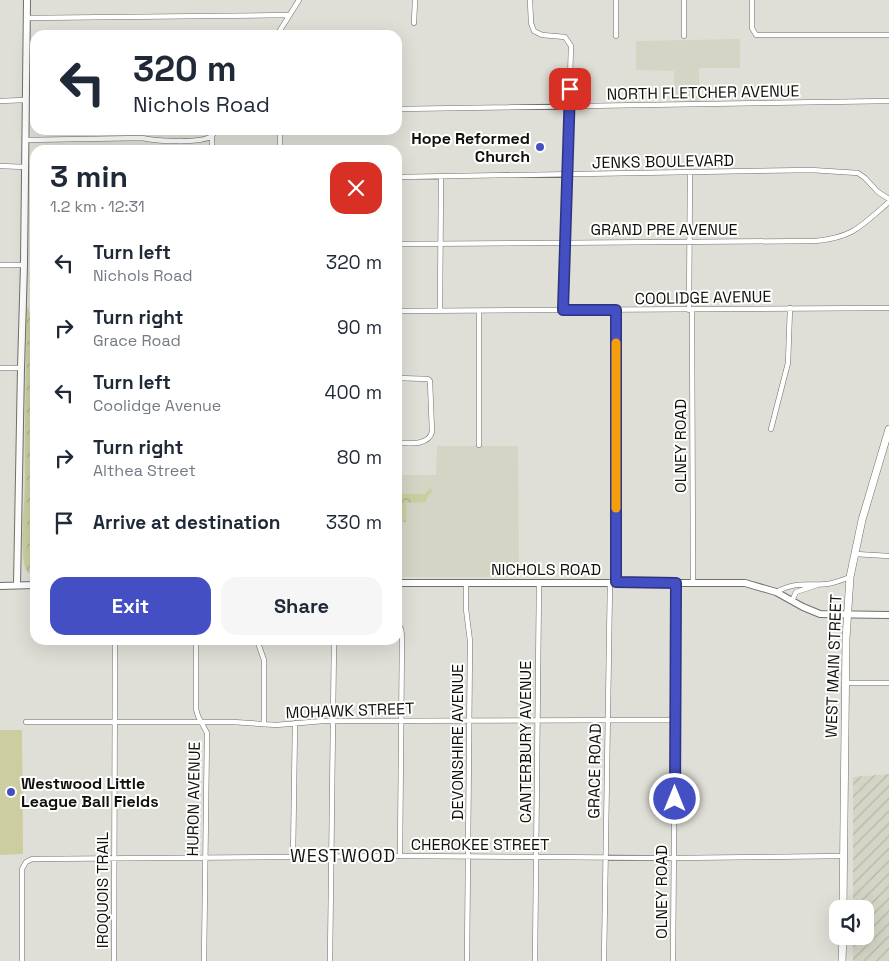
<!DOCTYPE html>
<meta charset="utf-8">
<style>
body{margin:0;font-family:"Space Grotesk",sans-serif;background:#f6f6f7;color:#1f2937;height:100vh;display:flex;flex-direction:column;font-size:19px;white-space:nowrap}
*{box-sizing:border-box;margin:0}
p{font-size:16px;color:#747a83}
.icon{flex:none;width:28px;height:28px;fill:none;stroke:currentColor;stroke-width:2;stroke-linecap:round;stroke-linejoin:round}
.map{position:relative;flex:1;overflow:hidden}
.sheet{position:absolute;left:30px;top:145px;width:372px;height:500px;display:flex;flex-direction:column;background:#fff;border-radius:15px;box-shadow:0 5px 20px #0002}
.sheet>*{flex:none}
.banner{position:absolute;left:30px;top:30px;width:372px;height:105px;border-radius:15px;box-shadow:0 5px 20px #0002;background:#fff;color:#1f2937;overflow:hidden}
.tools{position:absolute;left:829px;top:900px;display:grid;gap:10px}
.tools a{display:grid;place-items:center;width:45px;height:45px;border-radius:10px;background:#fff;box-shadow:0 5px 20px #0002;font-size:25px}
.pin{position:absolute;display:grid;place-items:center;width:42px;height:42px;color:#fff;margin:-21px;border-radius:10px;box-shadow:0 2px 8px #0006}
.me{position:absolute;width:55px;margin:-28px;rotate:0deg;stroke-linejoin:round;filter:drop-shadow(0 0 4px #0008)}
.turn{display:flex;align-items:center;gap:18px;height:105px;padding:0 20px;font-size:22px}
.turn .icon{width:65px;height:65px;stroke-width:2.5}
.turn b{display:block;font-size:35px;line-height:42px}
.round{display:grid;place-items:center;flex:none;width:52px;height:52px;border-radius:15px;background:#f6f6f7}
.head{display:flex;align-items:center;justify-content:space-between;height:85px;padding:0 20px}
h1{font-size:30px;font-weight:700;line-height:38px}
.primary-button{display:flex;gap:10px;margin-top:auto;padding:10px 20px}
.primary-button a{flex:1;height:58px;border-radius:15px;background:#444fc4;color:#fff;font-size:20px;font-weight:700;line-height:58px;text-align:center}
.primary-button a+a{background:#f6f6f7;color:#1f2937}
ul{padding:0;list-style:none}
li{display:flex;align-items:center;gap:15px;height:65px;padding:0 20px}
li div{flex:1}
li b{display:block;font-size:19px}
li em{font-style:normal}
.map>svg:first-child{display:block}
</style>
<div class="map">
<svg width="889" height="961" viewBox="0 0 889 961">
<defs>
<pattern id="industrial-furrows" width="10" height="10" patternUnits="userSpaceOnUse" patternTransform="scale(1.25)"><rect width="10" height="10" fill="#d4d5c5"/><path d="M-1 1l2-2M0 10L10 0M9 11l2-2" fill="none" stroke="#b5b6a8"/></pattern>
<pattern id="forest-crowns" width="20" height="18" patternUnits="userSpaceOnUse" patternTransform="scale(1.25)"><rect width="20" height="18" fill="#cccea1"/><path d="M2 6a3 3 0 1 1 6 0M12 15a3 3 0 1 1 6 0" fill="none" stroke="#aeb089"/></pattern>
</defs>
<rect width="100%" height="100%" fill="#dfdfd7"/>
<!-- built -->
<path fill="#d4d5c5" d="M740,39V68H699L700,105H674V71L636,70V41Z
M437,446H518L519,577H398V475H436Z"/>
<!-- industrial -->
<path fill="url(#industrial-furrows)" d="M889,774V961H853V936H865V909H853V777Z"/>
<!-- forest -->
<path fill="url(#forest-crowns)" d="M28,307L31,317L35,316L34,575L27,572C18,554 25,504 25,481C24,424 27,366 26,309Z
M430,488L433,491L427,497L426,502L406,503V522H399L398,494H425Z"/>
<!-- pitch -->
<path fill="#cccea1" d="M0,730H22L23,854L0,855Z"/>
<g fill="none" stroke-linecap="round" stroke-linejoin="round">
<defs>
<path id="street" d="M530,0L531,23L534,31L542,35L565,37L571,46L563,310
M616,0V36
M684,0V36
M752,0V28L756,35H889
M27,18L289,15
M414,23L415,0
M277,35L299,0
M0,101L25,100
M398,109L889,101
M280,130V150
M25,140L142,138C155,141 200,144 212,136
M212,150V136L216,130
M0,166L25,167
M398,177L811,170L858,173L865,178L878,192L889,199
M398,244L816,241C854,237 861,226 889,202
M0,265H24
M440,310L441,177
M616,310V582
M689,310L690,173
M692,310L693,582
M398,311L889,308
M479,311V445
M0,368H21
M398,378L428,379L430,381L432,432C428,446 409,443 398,443
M771,429L788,363L790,308
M855,554L889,556
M466,583V609L470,641L467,961
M776,592C797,581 806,586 827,584C835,583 842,580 850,577
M792,601L796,592L817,585
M398,625L401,629L402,636L400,856
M196,640V709L198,716L207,733L204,961
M257,640L264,660V724
M845,683H889
M26,722H233L276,725L323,721L675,720
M293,858L295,723
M22,961V869L26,862L32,859L400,856L674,858L844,856
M114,961L115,640
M330,961L334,640
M535,961L539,583
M604,961L610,582
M673,961L676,583"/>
<path id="secondary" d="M398,583H745L776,592L803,607L820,614L889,615
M17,585L21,368L24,265L27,0
M0,586L35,585"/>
<path id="primary" d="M843,909L846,639L850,577L862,520L889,429
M842,961L843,936"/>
</defs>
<!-- street casing -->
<use href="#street" stroke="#707069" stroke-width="5.5"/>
<!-- secondary casing -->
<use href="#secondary" stroke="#707069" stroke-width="8"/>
<!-- primary casing -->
<use href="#primary" stroke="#707069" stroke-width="8"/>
<!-- street -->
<use href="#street" stroke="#fff" stroke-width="4.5"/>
<!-- secondary -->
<use href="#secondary" stroke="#fff" stroke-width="6"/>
<!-- primary -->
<use href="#primary" stroke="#fff" stroke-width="7"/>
</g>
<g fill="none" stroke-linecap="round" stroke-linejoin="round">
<defs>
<path id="route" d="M570,89L563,310H616V582L676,583L675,799"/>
</defs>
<!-- route casing -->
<use href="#route" stroke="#2c337f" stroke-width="12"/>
<!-- route -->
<use href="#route" stroke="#444fc4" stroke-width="9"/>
<!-- slow -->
<path stroke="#f59e0b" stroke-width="9" d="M616,343V508"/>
</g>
<!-- markers -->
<g fill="#444fc4" stroke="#fffffe" stroke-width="2">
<circle cx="540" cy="147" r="5"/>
<circle cx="11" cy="792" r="5"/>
</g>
<g text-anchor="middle" stroke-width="4" stroke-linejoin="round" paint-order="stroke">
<!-- street labels -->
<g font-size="16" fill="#10100d" stroke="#fffffe">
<text transform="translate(703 92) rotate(-1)" y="6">NORTH FLETCHER AVENUE</text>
<text transform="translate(663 161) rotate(-1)" y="6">JENKS BOULEVARD</text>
<text x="664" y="235">GRAND PRE AVENUE</text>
<text transform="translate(703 297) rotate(-1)" y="6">COOLIDGE AVENUE</text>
<text transform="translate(680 446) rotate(-90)" y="6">OLNEY ROAD</text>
<text x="546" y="575">NICHOLS ROAD</text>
<text transform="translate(833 666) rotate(-88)" y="6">WEST MAIN STREET</text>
<text transform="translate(350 710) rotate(-2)" y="6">MOHAWK STREET</text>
<text transform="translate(457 742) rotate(-90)" y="6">DEVONSHIRE AVENUE</text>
<text transform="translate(525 742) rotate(-90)" y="6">CANTERBURY AVENUE</text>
<text transform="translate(594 771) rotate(-89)" y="6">GRACE ROAD</text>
<text transform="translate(193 799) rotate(-89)" y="6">HURON AVENUE</text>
<text x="480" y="850">CHEROKEE STREET</text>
<text transform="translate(102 890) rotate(-90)" y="6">IROQUOIS TRAIL</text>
<text transform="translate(661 892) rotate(-90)" y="6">OLNEY ROAD</text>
</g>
<!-- poi labels -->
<g font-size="16" font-weight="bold" fill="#10100d" stroke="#fffffe" text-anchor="end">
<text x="530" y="144">Hope Reformed<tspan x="530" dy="18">Church</tspan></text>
<text x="21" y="789" text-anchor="start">Westwood Little<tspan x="21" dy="18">League Ball Fields</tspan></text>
</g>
<!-- neighbourhood labels -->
<g font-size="18" letter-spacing="1" fill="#10100d" stroke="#fffffe">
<text x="343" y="862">WESTWOOD</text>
</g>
</g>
</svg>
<div class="tools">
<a><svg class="icon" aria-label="sound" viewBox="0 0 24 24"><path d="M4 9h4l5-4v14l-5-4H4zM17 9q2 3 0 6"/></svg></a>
</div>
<div class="pin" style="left:570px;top:89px;background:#d93025"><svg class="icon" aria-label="arrive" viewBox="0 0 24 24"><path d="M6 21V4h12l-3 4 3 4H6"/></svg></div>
<svg class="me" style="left:675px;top:799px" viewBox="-20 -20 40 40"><circle r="17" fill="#444fc4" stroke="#fff" stroke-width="3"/><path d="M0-11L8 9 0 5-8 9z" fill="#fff"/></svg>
<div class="banner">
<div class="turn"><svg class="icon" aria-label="left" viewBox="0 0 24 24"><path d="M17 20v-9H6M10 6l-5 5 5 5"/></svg><div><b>320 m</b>Nichols Road</div></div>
</div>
<section class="sheet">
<div class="head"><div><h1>3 min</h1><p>1.2 km · 12:31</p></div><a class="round" style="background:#d93025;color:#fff"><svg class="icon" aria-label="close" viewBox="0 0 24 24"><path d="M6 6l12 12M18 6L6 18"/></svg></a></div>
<ul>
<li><svg class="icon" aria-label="left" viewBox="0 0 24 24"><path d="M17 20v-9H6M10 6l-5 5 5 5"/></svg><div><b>Turn left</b><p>Nichols Road</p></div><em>320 m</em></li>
<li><svg class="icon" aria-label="right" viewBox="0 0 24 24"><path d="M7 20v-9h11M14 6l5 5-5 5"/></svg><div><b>Turn right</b><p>Grace Road</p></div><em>90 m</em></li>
<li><svg class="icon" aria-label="left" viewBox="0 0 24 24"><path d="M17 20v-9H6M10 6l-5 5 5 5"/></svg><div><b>Turn left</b><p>Coolidge Avenue</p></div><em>400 m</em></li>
<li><svg class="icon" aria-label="right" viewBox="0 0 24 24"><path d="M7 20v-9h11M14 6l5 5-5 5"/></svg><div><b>Turn right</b><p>Althea Street</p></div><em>80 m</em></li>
<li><svg class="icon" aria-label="arrive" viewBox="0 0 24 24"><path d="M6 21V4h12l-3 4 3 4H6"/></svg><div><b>Arrive at destination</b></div><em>330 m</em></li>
</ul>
<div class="primary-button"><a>Exit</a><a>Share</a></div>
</section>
</div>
